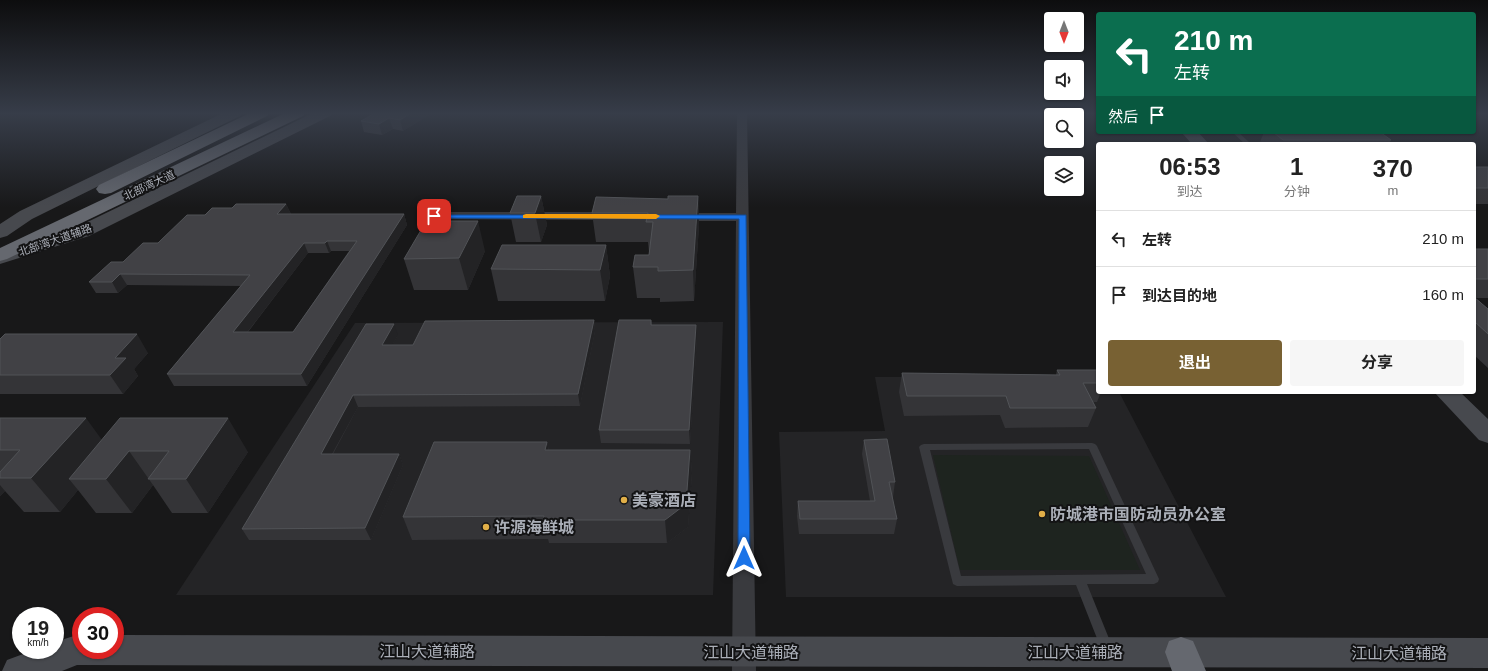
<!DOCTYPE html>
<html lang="zh">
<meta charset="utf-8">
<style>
body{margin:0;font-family:Helvetica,"Noto Sans SC",sans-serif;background:#f6f6f6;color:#222;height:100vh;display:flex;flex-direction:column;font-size:15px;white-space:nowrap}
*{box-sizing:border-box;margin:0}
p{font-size:13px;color:#767676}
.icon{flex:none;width:22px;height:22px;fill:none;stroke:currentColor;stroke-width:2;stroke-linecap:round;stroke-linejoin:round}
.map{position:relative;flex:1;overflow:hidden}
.side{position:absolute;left:1096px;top:142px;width:380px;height:252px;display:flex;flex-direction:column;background:#fff;border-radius:4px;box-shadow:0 1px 3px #0004}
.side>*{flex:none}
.banner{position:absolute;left:1096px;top:12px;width:380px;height:122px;border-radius:4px;box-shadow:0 1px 3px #0004;background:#0b6e4f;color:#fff;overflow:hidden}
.needle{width:26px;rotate:180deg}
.tools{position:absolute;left:1044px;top:12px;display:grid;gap:8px}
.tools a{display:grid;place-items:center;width:40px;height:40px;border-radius:4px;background:#fff;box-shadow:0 1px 3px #0004;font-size:20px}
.speed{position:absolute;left:12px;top:607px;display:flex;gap:8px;font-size:20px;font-weight:700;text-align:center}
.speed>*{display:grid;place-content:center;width:52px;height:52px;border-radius:50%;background:#fff;box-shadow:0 1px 3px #0004;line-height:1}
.speed small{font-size:10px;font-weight:400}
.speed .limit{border:6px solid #d22;background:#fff;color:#111}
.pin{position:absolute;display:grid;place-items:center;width:34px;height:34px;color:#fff;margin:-17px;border-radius:8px;box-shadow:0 2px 6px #0006}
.me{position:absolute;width:44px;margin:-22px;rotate:0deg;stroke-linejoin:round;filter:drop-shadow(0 0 3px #0008)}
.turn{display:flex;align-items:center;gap:14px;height:84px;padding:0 12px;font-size:18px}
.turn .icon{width:52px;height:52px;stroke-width:2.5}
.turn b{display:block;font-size:28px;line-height:34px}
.then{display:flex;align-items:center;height:38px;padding:0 12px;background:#0003;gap:8px;font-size:15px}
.eta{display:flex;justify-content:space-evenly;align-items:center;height:68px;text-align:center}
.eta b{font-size:24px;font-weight:700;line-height:28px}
.action{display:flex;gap:8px;margin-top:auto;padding:8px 12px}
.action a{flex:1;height:46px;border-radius:4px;background:#786133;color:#fff;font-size:16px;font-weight:700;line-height:46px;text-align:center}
.action a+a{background:#f6f6f6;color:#222}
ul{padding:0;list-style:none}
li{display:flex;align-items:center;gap:12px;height:56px;padding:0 12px;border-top:1px solid #e0e0e0}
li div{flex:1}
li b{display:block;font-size:15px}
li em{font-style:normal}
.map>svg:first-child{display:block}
</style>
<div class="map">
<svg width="1488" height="671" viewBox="0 0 1488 671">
<rect width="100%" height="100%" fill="#181819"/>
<!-- built -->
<path fill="#242426" d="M723,322L713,595H176L355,323Z
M875,377H1098V392H1119L1226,597H786L779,432L885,431Z"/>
<!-- green -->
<path fill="#1e241f" d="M933,455L1089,456L1140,570H960Z"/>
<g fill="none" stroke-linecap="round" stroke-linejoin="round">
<!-- lane -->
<path fill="#393a3e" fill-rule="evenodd" d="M1232,132H1238L1251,144H1245Z
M1092,443L1095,444L1097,446L1159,579L1158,582L1154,584H1087L1112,646L1110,650L1106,651L1102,650L1100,646L1076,585L957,586L953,584L919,447L921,445L924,444ZM1089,449L1146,574L961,576L930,450Z"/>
<!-- street -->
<path fill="#393a3e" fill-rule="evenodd" d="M737,113H747L756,671H732L736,221H677L670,217L677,213H736Z
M434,212H614L621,216L614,220L429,219L427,216Z"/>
<!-- secondary -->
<path fill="#47494e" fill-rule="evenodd" d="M223,113H242L240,116L32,219L7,236L0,238V224L20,211Z
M313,113H332L330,116L89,236L0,264V252L75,228Z
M1181,132H1198L1209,144H1192Z
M1434,392H1460L1488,419V443L1479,440Z
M77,635H81V650H115V635L1488,638V668L77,665L62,671H2L7,660L34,650H55V642Z"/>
<!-- highway -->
<path fill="#65686f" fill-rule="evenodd" d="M250,113H269L267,116L111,193L105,194L99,193L96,189L99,185Z
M285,113H305L303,116L7,259L0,261V248Z
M1181,637L1193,641L1206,671H1172L1165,652L1169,641Z"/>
</g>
<!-- wall -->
<path fill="#343437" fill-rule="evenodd" d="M375,113H432L403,131L393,129L382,135L364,132L361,121Z
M1474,113H1487V114H1474Z
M1264,132H1380L1391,140L1389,144H1262L1260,142Z
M1474,167H1488V204H1474Z
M541,196L547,225L541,242H516L510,213Z
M698,196L699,225L694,301L660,302V298H637L633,267L649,255V252L648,242H596L592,213L668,199Z
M286,204L291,214H404L407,225L307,386H174L167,374L241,286L127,285L118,293H96L89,282L123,262L158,243L205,215L232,208ZM331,251H349L293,332H248L308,253H329Z
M606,245L610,276L605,301H498L491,269Z
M1474,249H1488V298H1475L1488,309V368L1474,355Z
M485,251L468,290H414L404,259Z
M594,320L595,331L580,406L358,407L333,454H399L403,465L371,540H249L242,529L398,335L392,345H413Z
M651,320L652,325L697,338L690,444L601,443L599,430Z
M0,339L148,353L134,369L138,376L123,394H0Z
M1057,370L1098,372V392H1101L1097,402H1093L1096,408L1088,427L1005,428L1000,415L904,416L899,392L902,373L1056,375Z
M0,418L102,440L248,452L208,513H172L153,485L132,513H96L78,490L60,512H24L5,491L0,496Z
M864,440L895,482L893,497H892L897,519L894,534H799L797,516L798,501H870L862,454Z
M547,442L549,450H690L692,473L688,527L667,543H549L548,539L412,540L403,517Z"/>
<!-- shaded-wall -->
<path fill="#232325" d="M411,113H432L403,131L400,120Z
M389,118L393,129L382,135L379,124Z
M541,196L547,225L541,242L535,213Z
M698,196L699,225L694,301L693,270Z
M286,204L291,214H277Z
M404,214L407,225L307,386L301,374Z
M478,221L485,251L468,290L459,258Z
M327,241L331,251L329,253L325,243Z
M304,243L308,253L239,343L233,332Z
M606,245L610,276L605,301L600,270Z
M120,274L127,285L118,293L112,282Z
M594,320L595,331L580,406L578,394Z
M394,324L398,335L386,356L382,345Z
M696,325L697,338L690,444L689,430Z
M137,334L148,353L134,369L138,376L123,394L110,375L115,358Z
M353,395L358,407L326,465L321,454Z
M86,418L110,451L69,479L78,490L60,512L31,478Z
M228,418L248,452L208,513L186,479Z
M547,442L552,465L545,450Z
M690,450L692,473L688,527L667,543L665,520Z
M129,451L153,485L132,513L106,479Z
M399,454L403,465L371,540L365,528Z
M0,485L5,491L0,496Z"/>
<!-- building -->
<path fill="#414145" stroke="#515357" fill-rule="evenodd" d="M375,113H411L400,120L389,118L379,124L361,121Z
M1273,132H1380L1391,140H1283Z
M1474,167H1488V188H1474Z
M517,196H541L535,213H510Z
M668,196H698L693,270L658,271V267H633L635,255H649L653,222H646L648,213H592L596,197L668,199Z
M236,204H286L277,214H404L301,374H167L250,275L120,274L112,282H89L111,262H123L143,243H158L187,215H205L212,208H232ZM327,241H357L293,332H233L304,243H325Z
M432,221H478L459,258L404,259L424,225H430Z
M502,245H606L600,270L491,269Z
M1474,249H1488V279H1474Z
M1474,297L1488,309V334L1474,321Z
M594,320L578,394L353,395L321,454H399L365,528L242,529L366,324H394L382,345H413L425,321Z
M619,320H651V325H696L689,430H599Z
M5,334H137L115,358H126L110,375H0V339Z
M1057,370H1097L1098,372V383H1083L1096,408H1010L1006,396H907L902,373L1060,375Z
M0,418H86L31,478H0V472L20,450H0Z
M120,418H228L186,479H148L169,451H129L106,479H69Z
M887,439L895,482H889L897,519H800L798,501H875L864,440Z
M434,442H547L545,450H690L686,504L665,520H543L544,516L403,517Z"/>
<!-- sky -->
<linearGradient id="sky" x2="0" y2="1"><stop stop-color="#0d0d0e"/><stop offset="0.55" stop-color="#373d49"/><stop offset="1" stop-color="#373d49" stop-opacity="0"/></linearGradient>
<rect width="1488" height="207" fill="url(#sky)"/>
<!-- route -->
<path fill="#1a73e8" stroke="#114b97" d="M431,215H746L750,558L748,562L744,564L740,562L738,558L739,219L434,218L430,216Z"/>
<!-- slow -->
<path fill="#f59e0b" d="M526,214H656L660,216L656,219L523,218V215Z"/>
<!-- markers -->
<g fill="#e1af48" stroke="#131314" stroke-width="1.5">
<circle cx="624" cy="500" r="4"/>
<circle cx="1042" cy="514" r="4"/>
<circle cx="486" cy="527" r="4"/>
</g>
<g text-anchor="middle" stroke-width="4" stroke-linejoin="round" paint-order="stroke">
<!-- far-street labels -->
<g font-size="11" fill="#abafb8" stroke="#131314">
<text transform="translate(149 185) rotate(-25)" y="4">北部湾大道</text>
<text transform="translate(55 240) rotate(-19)" y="4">北部湾大道辅路</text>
</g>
<!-- near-poi labels -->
<g font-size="16" font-weight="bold" fill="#abafb8" stroke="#131314" text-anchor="start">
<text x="632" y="506">美豪酒店</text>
<text x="1050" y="520">防城港市国防动员办公室</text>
<text x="494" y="533">许源海鲜城</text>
</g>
<!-- near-street labels -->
<g font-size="16" fill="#abafb8" stroke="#131314">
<text x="427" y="657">江山大道辅路</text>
<text x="751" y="658">江山大道辅路</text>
<text x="1075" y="658">江山大道辅路</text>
<text x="1399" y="659">江山大道辅路</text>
</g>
</g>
</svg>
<div class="tools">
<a><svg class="needle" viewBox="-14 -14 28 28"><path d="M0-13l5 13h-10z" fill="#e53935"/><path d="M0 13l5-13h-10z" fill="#767676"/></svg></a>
<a><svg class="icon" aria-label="sound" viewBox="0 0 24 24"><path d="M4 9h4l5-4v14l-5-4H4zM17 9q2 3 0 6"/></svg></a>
<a><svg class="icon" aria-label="search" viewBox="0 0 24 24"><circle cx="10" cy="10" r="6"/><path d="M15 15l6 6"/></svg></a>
<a><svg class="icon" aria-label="layers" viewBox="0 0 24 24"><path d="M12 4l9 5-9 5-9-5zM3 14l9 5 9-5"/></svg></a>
</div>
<div class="speed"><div>19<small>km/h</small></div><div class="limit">30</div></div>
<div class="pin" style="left:434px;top:216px;background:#d93025"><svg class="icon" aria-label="arrive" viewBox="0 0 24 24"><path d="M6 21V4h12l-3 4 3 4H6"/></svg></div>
<svg class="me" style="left:744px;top:558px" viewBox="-20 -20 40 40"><path d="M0-17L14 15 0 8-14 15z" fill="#1a73e8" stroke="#fff" stroke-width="4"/></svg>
<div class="banner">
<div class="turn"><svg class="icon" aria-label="left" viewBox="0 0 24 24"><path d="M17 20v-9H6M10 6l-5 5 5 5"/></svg><div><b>210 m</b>左转</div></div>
<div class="then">然后<svg class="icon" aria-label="arrive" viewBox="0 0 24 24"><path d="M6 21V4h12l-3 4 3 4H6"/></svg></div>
</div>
<section class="side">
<div class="eta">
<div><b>06:53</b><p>到达</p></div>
<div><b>1</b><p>分钟</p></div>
<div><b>370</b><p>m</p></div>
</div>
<ul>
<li><svg class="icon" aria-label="left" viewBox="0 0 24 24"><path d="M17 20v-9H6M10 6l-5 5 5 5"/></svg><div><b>左转</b></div><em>210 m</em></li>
<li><svg class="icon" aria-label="arrive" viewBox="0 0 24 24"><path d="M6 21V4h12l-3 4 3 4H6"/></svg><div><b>到达目的地</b></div><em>160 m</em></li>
</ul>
<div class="action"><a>退出</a><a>分享</a></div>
</section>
</div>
